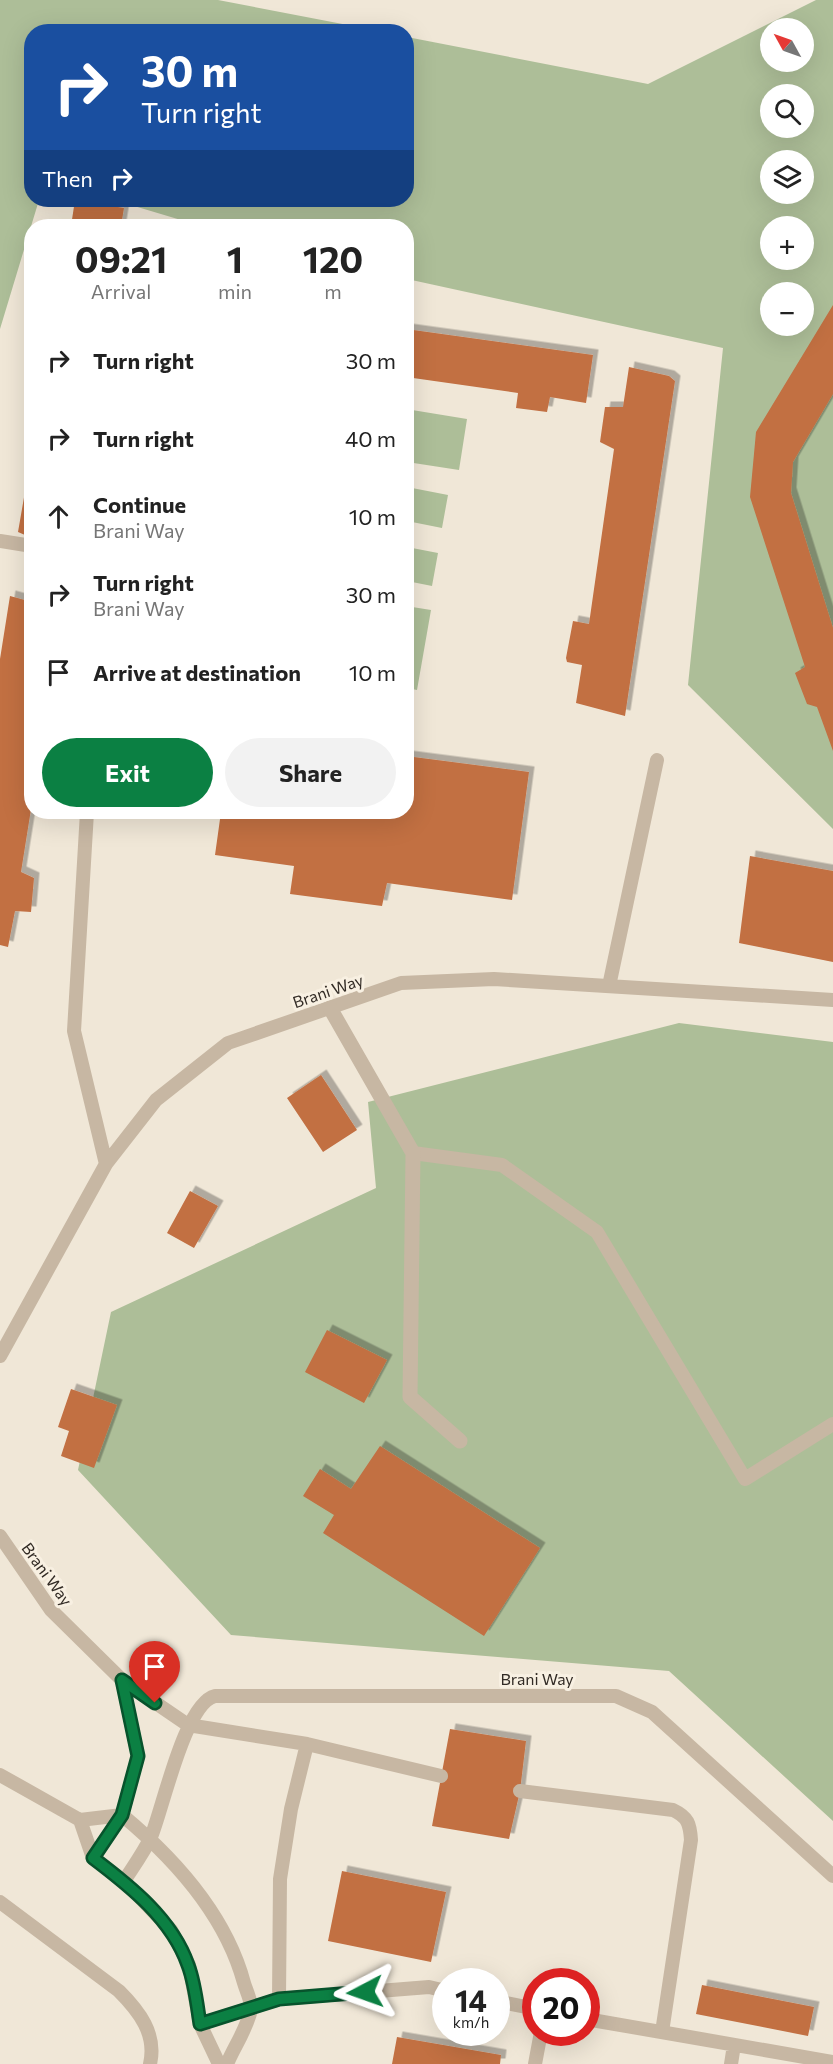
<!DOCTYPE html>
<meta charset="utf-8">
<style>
body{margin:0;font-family:Commissioner,sans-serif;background:#f2f2f2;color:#222;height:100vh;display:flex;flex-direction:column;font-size:22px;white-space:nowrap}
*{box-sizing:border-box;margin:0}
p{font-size:20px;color:#767676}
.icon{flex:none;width:33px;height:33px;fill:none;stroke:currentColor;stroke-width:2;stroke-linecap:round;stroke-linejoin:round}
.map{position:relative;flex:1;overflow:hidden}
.panel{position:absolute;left:24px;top:219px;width:390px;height:600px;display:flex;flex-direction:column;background:#fff;border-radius:24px;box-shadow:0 6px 24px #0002}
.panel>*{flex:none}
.top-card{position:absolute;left:24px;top:24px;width:390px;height:183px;border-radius:24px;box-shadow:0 6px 24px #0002;background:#1a4fa0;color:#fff;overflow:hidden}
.needle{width:39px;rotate:310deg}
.controls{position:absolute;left:760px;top:18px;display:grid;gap:12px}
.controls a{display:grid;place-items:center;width:54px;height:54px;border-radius:50%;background:#fff;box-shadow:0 6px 24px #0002;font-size:30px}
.speed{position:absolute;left:432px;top:1968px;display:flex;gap:12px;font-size:30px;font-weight:700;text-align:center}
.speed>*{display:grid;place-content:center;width:78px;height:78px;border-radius:50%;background:#fff;box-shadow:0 6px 24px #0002;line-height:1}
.speed small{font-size:15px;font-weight:400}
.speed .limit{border:9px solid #d22;background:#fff;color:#111}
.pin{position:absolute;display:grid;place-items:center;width:51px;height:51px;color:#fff;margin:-62px -26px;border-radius:50% 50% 50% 0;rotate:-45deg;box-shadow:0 0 6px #0007}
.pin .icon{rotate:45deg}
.me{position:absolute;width:66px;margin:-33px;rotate:266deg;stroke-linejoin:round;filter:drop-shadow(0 0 4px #0008)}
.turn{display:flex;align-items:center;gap:21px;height:126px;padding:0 18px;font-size:27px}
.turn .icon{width:78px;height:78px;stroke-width:2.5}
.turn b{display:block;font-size:42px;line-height:51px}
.then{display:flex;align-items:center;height:57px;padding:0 18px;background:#0003;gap:12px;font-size:22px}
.eta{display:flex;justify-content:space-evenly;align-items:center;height:102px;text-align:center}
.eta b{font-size:36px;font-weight:700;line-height:42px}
.button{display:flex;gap:12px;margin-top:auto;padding:12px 18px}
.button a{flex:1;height:69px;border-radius:36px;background:#0b8043;color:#fff;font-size:24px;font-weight:700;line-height:69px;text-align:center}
.button a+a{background:#f2f2f2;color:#222}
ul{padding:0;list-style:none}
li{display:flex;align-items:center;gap:18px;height:78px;padding:0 18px}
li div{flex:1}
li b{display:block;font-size:22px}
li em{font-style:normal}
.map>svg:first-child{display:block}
</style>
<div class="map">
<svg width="833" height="2064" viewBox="0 0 833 2064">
<defs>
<filter id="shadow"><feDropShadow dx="5.5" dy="-5.5" stdDeviation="0" flood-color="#0004"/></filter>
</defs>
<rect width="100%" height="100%" fill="#f0e7d7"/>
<!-- green -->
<path fill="#adbe98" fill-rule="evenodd" d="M0,0H218L379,31L32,32V200H39L0,329Z
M816,0H833V829L688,685L723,348L407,279L406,226H201L114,200H406L407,37L648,84ZM771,28H804V62H771ZM771,94H804V128H771ZM771,160H804V194H771ZM771,226H804V260H771ZM771,292H804V326H771Z
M406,409L467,419L459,470L407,462Z
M407,487L448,495L442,528L407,521Z
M407,547L438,553L432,586L407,581Z
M406,606L431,610L417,690L407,688Z
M679,1023L833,1042V1821L669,1671L231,1635L78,1470L111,1312L376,1188L368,1102Z"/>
<!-- building -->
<path fill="#c26f42" filter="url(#shadow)" d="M75,200L124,208L121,226H71Z
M833,305V394L793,462L791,493L833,628V751L817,707L807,704L795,673L805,667L750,497L756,432Z
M406,329L593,355L586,403L550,397L547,412L516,408L518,393L406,377Z
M629,367L669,376L675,381L625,716L576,703L582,665L567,662L566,658L573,621L589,624L614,449L600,442L605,407H623Z
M30,463H32V538L18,532Z
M10,596L32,602V803L21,872L34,878L31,912L15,911L8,947L0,945V659Z
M406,756L529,772L512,900L387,883L382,906L290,894L294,866L215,855L221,812H406Z
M750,856L833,871V962L739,943Z
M321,1075L357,1130L323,1152L287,1098Z
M190,1191L218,1206L194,1248L167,1233Z
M327,1330L387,1360L364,1403L305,1372Z
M71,1389L117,1405L94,1468L61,1456L69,1431L58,1427Z
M380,1446L540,1548L484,1636L323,1533L334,1515L303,1496L320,1469L351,1489Z
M450,1729L526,1741L520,1791L509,1839L432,1826Z
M342,1871L446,1892L431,1962L328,1941Z
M702,1985L814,2007L808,2036L696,2014Z
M397,2037L501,2055L500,2064H392Z"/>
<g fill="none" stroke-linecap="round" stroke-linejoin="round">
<!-- lane -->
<path stroke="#c7b7a3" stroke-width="14" d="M0,541L32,546
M87,812L74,1031L106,1164
M609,986L657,760
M413,1153L502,1165L597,1232L745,1479L833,1424
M0,1356L106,1164L156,1100L228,1043L401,983L494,979L833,1000
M0,1536L51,1610L122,1680L188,1725L307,1744L291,1809L280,1879L279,1999
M307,1744L441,1776
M0,1775L80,1820L122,1815C175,1859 226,1916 244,1983C246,1990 252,2002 251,2009C248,2027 234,2047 227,2064
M520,1791L673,1810C688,1817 690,1824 691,1840L662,2032
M80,1820L93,1858L124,1881L171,1930L189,1965L200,2024L219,2064
M93,1858L122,1815L138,1756L122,1680
M124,1881C133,1867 144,1852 151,1837C163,1808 185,1703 215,1696H616L652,1712L833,1876
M0,1902L119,1991C139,2011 157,2034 150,2064
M496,2001L536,2009
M586,2019L833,2062
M200,2024L279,1999L429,1987L446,1991
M535,2064L541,2032
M731,2064L734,2045"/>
<!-- street -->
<path stroke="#c7b7a3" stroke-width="15" d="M330,1008L413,1153L410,1397L460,1441"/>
</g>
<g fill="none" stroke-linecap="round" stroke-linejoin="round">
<defs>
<path id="route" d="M155,1703L122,1680L138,1756L122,1815L93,1858C130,1886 172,1919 188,1965C195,1983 197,2005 200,2024L279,1999L365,1992"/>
</defs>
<!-- route casing -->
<use href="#route" stroke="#07532c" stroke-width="15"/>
<!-- route -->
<use href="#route" stroke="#0b8043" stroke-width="10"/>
</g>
<g text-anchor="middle" stroke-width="6" stroke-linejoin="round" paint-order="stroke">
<!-- street labels -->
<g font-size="16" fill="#322b25" stroke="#f8f0e2">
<text transform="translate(328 991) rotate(-19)" y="6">Brani Way</text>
<text transform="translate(47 1574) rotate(54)" y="6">Brani Way</text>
<text x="537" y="1685">Brani Way</text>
</g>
</g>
</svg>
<div class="controls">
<a><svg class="needle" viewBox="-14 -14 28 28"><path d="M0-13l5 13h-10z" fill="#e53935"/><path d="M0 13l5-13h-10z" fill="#767676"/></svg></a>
<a><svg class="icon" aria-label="search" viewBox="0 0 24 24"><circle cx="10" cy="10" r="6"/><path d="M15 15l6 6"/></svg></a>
<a><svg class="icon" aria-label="layers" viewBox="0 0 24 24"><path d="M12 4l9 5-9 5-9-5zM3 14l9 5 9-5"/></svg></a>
<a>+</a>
<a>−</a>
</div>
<div class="speed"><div>14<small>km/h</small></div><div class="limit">20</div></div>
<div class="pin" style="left:155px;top:1703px;background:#d93025"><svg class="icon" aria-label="arrive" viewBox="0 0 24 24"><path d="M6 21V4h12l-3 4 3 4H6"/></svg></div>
<svg class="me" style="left:365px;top:1992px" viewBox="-20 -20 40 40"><path d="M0-17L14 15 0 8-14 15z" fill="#0b8043" stroke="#fff" stroke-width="4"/></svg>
<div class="top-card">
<div class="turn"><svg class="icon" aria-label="right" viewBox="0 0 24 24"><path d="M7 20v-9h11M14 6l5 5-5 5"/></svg><div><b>30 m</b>Turn right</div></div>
<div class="then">Then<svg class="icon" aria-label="right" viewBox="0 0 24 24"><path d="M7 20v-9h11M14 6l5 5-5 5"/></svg></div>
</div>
<section class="panel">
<div class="eta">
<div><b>09:21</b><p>Arrival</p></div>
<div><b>1</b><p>min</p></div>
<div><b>120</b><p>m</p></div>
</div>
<ul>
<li><svg class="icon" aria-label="right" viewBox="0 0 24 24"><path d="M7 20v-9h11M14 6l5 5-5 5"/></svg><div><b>Turn right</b></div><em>30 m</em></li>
<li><svg class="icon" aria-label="right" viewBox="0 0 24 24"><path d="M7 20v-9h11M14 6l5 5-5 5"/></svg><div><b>Turn right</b></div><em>40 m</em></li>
<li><svg class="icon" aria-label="ahead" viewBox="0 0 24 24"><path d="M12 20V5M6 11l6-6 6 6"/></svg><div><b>Continue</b><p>Brani Way</p></div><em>10 m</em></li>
<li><svg class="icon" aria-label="right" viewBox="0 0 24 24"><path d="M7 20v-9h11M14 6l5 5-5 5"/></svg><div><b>Turn right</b><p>Brani Way</p></div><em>30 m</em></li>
<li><svg class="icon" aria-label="arrive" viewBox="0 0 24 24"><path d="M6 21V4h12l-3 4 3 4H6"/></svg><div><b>Arrive at destination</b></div><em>10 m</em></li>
</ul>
<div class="button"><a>Exit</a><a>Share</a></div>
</section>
</div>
